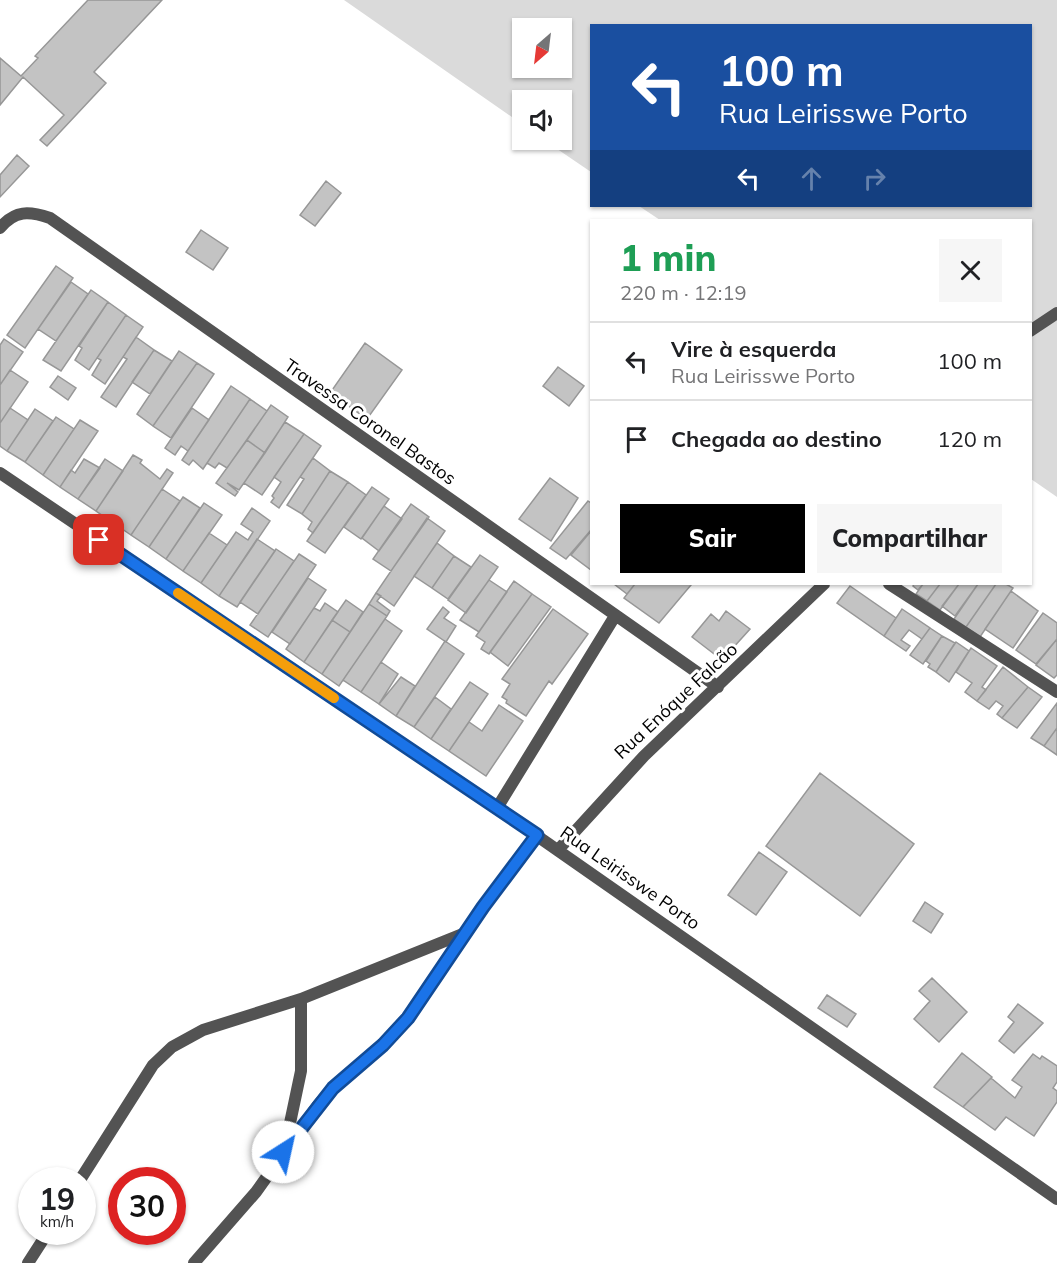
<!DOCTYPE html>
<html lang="pt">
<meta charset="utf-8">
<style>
body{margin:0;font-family:Mulish,sans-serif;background:#f6f6f6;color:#202124;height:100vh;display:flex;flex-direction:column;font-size:22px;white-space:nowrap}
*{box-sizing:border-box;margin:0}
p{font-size:20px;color:#757577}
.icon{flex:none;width:33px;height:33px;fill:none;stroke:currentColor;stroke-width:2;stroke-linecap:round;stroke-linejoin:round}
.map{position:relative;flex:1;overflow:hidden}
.details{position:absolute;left:590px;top:219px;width:442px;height:366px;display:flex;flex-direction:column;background:#fff;border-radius:0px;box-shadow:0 2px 4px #0004}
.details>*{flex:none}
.hud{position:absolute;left:590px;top:24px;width:442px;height:183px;border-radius:0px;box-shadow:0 2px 4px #0004;background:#1a4fa0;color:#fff;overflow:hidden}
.needle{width:39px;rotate:208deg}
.fabs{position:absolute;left:512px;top:18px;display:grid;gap:12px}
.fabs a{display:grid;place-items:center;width:60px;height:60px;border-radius:0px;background:#fff;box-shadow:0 2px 4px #0004;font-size:30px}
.speed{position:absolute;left:18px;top:1167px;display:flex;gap:12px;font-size:30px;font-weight:700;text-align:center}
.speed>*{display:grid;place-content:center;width:78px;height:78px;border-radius:50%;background:#fff;box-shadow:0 2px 4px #0004;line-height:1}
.speed small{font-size:15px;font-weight:400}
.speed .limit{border:9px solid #d22;background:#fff;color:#111}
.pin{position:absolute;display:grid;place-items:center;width:51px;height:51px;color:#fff;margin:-26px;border-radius:12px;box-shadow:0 3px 9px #0006}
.me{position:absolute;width:66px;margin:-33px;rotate:35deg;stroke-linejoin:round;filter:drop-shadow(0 0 4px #0008)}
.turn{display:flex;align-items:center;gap:21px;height:126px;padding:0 30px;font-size:27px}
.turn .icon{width:78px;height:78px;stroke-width:2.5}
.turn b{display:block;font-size:42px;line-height:51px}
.lanes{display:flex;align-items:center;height:57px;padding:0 30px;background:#0003;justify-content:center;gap:30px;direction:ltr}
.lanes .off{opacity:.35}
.round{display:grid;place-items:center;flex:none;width:63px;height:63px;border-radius:0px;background:#f6f6f6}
.overview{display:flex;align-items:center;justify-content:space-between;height:102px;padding:0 30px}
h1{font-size:36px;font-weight:800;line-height:45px;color:#1e9e55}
.button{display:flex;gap:12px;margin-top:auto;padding:12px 30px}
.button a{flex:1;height:69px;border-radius:0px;background:#000;color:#fff;font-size:24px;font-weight:800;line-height:69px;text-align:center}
.button a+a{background:#f6f6f6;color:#202124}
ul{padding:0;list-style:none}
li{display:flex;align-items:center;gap:18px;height:78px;padding:0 30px;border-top:2px solid #e0e0e0}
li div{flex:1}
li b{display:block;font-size:22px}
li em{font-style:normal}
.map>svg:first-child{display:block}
</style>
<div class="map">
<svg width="1057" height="1263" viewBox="0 0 1057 1263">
<rect width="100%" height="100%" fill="#fff"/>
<!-- green -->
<path fill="#dadada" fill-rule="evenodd" d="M344,0H1057V497L1031,479L1030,220H660L639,206H1030V26H591V172L544,140H561V100H522V124ZM522,28H561V68H522Z"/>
<!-- building -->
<path fill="#c3c3c3" stroke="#979797" stroke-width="1.5" d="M88,0H162L94,72L106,83L47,146L40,140L64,115L23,77L0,105V58L21,76L38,58L35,56Z
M17,155L29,166L0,197V175Z
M326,181L341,193L315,226L300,215Z
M201,230L228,248L213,270L186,252Z
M56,266L73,278L25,348L7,335Z
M71,282L88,294L56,341L38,329Z
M91,290L108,302L61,371L43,360Z
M108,302L126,315L89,370L75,360L82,348L79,346Z
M126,315L143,327L105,384L92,375L101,360L97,358Z
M136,337L154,350L116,407L101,397L127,359L123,357Z
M4,339L23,352L0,385V345Z
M365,343L402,370L367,419L330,393Z
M154,350L172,361L150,394L132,382Z
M179,351L197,363L153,426L137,414Z
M197,363L214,374L171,438L153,426Z
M558,367L584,386L569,406L543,386Z
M10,370L28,382L0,423V385Z
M58,376L76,388L68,400L50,387Z
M231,386L250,399L203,469L193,460L189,465L182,460Z
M250,399L267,411L227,468L219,463L215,468L207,463Z
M271,405L288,417L265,453L247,440Z
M10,408L28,420L7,451L0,446V423Z
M192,408L209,420L188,451L181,446L175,455L165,448Z
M35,409L53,421L25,462L7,451Z
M56,417L74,429L43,475L25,462Z
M80,420L98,431L60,487L43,475Z
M285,422L304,434L262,495L244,483Z
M304,434L321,446L279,508L271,502L274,498L272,496L281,482L274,477Z
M247,440L265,453L239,490L227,483L238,492L235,496L216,483Z
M133,455L142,460L140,463L160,479L167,469L173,473L131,535L96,511Z
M313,458L330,471L302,514L287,505L304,479L300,477Z
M84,459L100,468L78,499L60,487L71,470L75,473Z
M105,459L123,471L96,511L78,499Z
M330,471L348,482L313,533L308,529L312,522L302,514Z
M550,478L578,498L551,541L519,519Z
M348,482L366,495L325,553L307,541Z
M372,487L389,499L361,539L344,527Z
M162,489L180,501L149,547L131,535Z
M183,497L200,508L166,559L149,547Z
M588,501L591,503V530L566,559L550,548Z
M204,503L222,515L183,571L166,559Z
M411,504L429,517L391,571L373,559Z
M384,506L402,519L379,551L362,538Z
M252,508L270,521L219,596L201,583L236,532L248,540L253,532L241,524Z
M427,518L445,531L394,606L376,593Z
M591,531V570L571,555Z
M209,533L227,545L201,583L183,571Z
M257,539L275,551L237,607L219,596Z
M437,543L454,556L432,588L414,576Z
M276,549L294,561L258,614L240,602Z
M299,554L316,565L268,637L250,625Z
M480,555L498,567L466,613L448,600Z
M454,556L471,567L448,599L432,588Z
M308,578L326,590L290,644L272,632Z
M489,580L507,592L479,632L460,620Z
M514,581L532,594L489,654L481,649L485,642L476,636Z
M614,584H635L627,594Z
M635,584H689L691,585L659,623L624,598Z
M914,584H923L918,590L913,586Z
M923,584H940L927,601L916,594Z
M940,584H959L940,610L927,601Z
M959,584H978L955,616L942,606Z
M978,584H996L966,627L954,619Z
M996,584H1006L1013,588L980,637L966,627Z
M850,586L896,618L884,636L837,603Z
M1011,591L1038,611L1013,648L985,629Z
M376,593L381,596L377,601L390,611L387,616L369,604Z
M532,594L551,607L508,666L490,652Z
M346,600L363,612L350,632L332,620Z
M325,603L338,612L304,662L286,649L314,608L320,611Z
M369,604L387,616L339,686L322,674Z
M443,607L449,612L444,618L456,626L446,642L427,629Z
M553,609L588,634L552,684L549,681L526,716L506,703L507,700L502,697L510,684L502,679Z
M902,609L930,628L922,639L909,630L901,640L910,646L906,651L884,636Z
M726,611L750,629L722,660L692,637L711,614L719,621Z
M1043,613L1057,623V639L1036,664L1016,650Z
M385,619L402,631L361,692L343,680Z
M332,620L350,632L322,674L304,662Z
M930,628L942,636L923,664L910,655Z
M942,636L955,643L936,672L928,667L930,664L926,661Z
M1057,639V675L1054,678L1036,665Z
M445,641L464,654L414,727L396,716Z
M956,642L969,651L949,682L936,672Z
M971,648L997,666L982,687L986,690L977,701L965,692L972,683L956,672Z
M381,662L398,674L379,704L361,692Z
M1003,667L1028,687L1002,718L997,714L1003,706L996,701L989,709L977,701Z
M401,677L415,686L396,716L379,704Z
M470,682L488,694L449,751L431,739Z
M1028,687L1042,697L1017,728L1002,718Z
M435,697L451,709L431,739L414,727Z
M1057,703V728L1044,746L1031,738Z
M499,705L523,721L486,776L449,751L469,722L482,731Z
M1057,728V755L1044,746Z
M820,773L914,844L860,916L766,846Z
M759,852L787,872L756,915L728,895Z
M925,902L943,914L931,933L913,921Z
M932,978L967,1012L939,1042L914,1019L930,1001L919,991Z
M827,995L856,1014L847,1027L818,1008Z
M1018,1004L1043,1023L1014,1053L999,1041L1014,1022L1008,1017Z
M962,1053L992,1077L963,1107L934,1087Z
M1033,1054L1040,1059L1042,1056L1057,1066V1082L1053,1088L1057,1091V1102L1034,1136L1006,1117L995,1130L963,1107L991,1078L1015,1098L1022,1087L1012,1080Z"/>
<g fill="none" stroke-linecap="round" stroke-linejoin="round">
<!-- minor -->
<path stroke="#535353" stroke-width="12" d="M0,228C15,210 29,211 50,218L718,687
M1030,331L1057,313
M0,473L497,808L1057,1199
M889,584L1057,692
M497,808L615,616
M558,850L644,756L824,584
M286,1142L301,1071V999
M80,1180L153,1065L172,1047L203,1030L301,999L465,933
M28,1263L48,1232
M194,1263L256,1192L318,1105L333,1088L383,1045L408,1018L483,907L537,835"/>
</g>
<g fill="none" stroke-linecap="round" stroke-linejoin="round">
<defs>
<path id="route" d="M99,540L537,835L483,907L408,1018L383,1045L333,1088L283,1152"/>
</defs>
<!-- route casing -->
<use href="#route" stroke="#114b97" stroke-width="15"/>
<!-- route -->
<use href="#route" stroke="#1a73e8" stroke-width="10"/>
<!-- slow -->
<path stroke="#f59e0b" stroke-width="10" d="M178,593L334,698"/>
</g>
<g text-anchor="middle" stroke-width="6" stroke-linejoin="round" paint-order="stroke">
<!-- street labels -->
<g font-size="18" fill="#000" stroke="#fff">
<text transform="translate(370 422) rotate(35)" y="6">Travessa Coronel Bastos</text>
<text transform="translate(676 701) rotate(-43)" y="6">Rua Enóque Falcão</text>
<text transform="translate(630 878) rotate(35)" y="6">Rua Leirisswe Porto</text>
</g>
</g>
</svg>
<div class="fabs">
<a><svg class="needle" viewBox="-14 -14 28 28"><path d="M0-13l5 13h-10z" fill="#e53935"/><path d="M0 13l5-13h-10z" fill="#757577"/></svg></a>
<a><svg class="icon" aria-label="sound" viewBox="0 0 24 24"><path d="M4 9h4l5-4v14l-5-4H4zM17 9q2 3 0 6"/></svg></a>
</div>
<div class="speed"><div>19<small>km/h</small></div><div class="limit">30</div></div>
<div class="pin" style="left:99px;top:540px;background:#d93025"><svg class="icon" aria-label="arrive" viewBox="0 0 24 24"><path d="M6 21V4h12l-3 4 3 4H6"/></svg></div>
<svg class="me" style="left:283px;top:1152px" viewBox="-20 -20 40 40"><circle r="19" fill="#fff"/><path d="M0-13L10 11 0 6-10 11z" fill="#1a73e8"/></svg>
<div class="hud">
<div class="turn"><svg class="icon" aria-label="left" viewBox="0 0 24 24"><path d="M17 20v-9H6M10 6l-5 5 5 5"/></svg><div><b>100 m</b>Rua Leirisswe Porto</div></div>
<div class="lanes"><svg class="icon" aria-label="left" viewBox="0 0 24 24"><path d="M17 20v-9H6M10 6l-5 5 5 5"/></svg><svg class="icon off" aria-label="ahead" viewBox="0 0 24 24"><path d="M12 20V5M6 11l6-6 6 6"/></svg><svg class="icon off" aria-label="right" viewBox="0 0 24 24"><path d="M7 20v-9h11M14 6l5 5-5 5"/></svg></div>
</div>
<section class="details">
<div class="overview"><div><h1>1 min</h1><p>220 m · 12:19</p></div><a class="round"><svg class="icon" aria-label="close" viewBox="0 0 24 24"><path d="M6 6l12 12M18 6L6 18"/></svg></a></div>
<ul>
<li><svg class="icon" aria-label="left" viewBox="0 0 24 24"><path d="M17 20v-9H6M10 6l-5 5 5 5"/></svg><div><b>Vire à esquerda</b><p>Rua Leirisswe Porto</p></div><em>100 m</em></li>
<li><svg class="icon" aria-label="arrive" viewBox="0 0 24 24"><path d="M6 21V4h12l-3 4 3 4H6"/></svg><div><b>Chegada ao destino</b></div><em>120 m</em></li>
</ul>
<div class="button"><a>Sair</a><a>Compartilhar</a></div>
</section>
</div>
